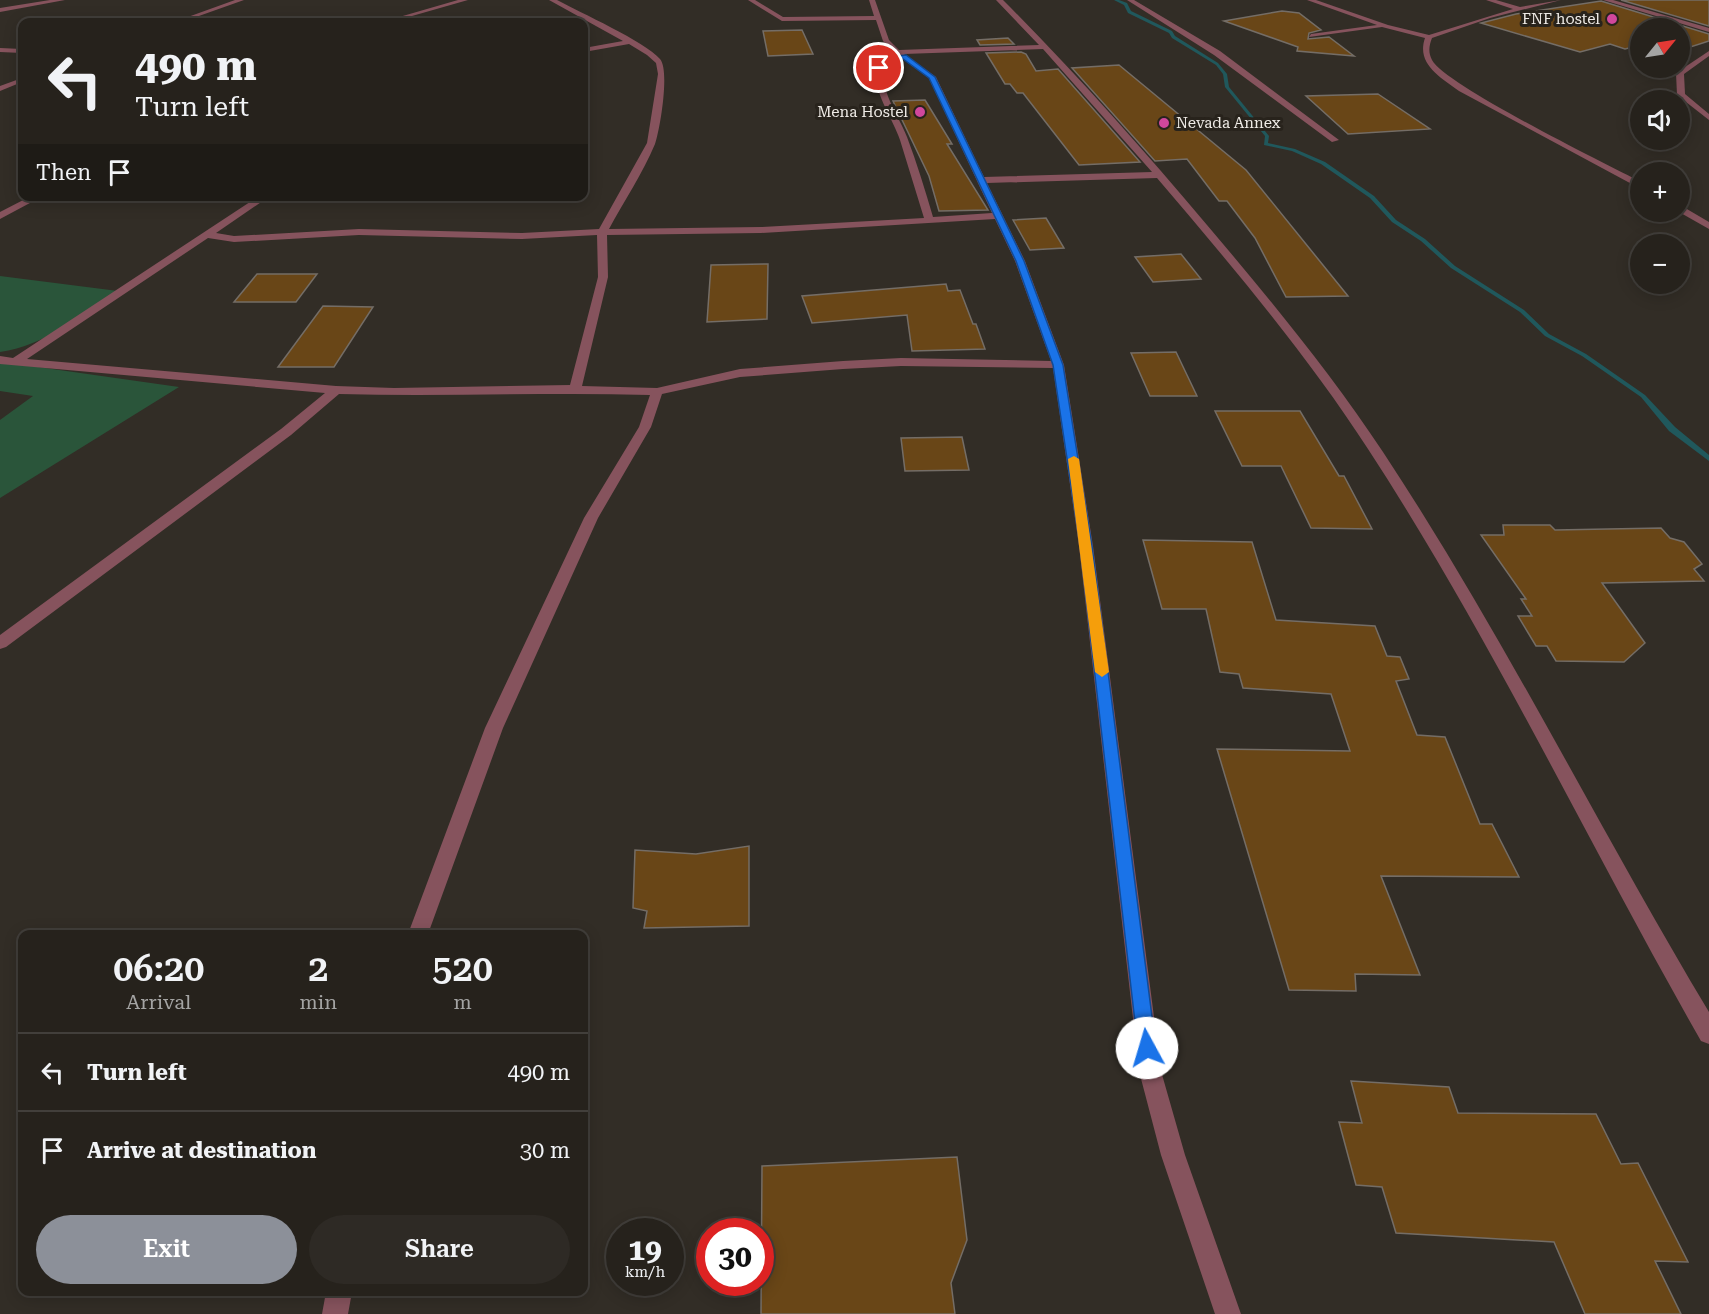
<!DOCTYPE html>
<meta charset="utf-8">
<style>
body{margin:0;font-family:"Roboto Serif",serif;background:#2e2a25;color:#f1f3f6;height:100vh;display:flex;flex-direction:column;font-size:22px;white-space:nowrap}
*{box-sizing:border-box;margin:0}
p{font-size:20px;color:#a4a4a3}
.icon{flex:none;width:33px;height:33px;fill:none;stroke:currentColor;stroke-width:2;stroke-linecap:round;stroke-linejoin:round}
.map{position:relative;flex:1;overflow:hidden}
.side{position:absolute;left:18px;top:930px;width:570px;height:366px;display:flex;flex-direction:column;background:#26221c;border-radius:12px;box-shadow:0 3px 15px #0003,0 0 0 2px #423f3b}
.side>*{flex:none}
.guide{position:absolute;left:18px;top:18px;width:570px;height:183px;border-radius:12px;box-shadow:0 3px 15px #0003,0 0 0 2px #423f3b;background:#26221c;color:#f1f3f6;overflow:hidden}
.needle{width:39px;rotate:60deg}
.buttons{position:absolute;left:1630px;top:18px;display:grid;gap:12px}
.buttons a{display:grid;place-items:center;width:60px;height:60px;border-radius:50%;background:#26221c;box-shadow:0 3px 15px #0003,0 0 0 2px #423f3b;font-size:30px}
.speed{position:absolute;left:606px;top:1218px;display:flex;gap:12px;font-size:30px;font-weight:700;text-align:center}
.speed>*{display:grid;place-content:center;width:78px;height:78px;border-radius:50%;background:#26221c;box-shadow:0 3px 15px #0003,0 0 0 2px #423f3b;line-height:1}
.speed small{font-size:15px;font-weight:400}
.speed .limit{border:9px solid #d22;background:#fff;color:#111}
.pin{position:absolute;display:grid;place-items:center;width:51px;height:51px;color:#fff;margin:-26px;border:3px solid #fff;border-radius:50%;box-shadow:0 2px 6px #0007}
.me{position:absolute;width:66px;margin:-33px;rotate:354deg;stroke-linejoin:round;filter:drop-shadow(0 0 4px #0008)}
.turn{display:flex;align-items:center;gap:21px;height:126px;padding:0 18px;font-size:27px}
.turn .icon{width:78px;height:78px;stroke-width:2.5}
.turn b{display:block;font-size:42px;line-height:51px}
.then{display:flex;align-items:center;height:57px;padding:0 18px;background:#0003;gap:12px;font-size:22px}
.eta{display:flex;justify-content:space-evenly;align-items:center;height:102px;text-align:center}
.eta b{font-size:36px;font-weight:600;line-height:42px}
.primary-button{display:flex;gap:12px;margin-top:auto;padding:12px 18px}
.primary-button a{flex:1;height:69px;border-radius:36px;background:#8c9099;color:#fff;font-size:24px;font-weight:600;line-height:69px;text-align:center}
.primary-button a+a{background:#2e2a25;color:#f1f3f6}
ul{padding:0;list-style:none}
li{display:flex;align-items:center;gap:18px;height:78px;padding:0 18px;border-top:2px solid #423f3b}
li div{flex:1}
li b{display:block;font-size:22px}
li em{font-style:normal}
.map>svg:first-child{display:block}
</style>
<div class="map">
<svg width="1709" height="1314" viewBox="0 0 1709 1314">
<rect width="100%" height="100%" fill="#322d26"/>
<!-- green -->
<path fill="#2a553a" d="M0,276L118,291C81,316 46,345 0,352Z
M0,363L17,364L179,387L0,498V420L33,396L0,391Z"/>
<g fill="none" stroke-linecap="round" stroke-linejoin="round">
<!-- stream -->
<path fill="#20585c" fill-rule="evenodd" d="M1114,0H1119L1127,3L1131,11L1172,31L1175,36L1218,63L1227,74L1229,87L1269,136L1268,143L1295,149L1325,162L1374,196L1396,220L1425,239L1455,266L1524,310L1549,334L1586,354L1645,395L1675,427L1709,455V461L1669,431L1641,397L1582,356L1545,336L1520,312L1451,268L1421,241L1392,222L1370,198L1321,164L1292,151L1264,145L1265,136L1225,87L1223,74L1216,65L1172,38L1169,33L1128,13L1124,5Z"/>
</g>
<!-- building -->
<path fill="#694617" stroke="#746d66" stroke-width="1.5" d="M1621,0H1709V26Z
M1601,1L1709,34V41L1681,50L1680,28H1641V45L1625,49L1610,44L1580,52L1481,23L1516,14Z
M1282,11L1299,13L1321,30L1309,33L1308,39L1329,37L1354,56L1297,51L1298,47L1224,21Z
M802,30L813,54L768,56L763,31Z
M1008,38L1014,44L980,45L977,40Z
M1021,52L1026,54L1036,71L1058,69L1140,162L1079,165L1023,93H1017L1010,84H1005L986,53Z
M1119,65L1246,170L1348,296L1286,297L1255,238L1227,201H1219L1187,159L1155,161L1072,68Z
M1378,94L1430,129L1348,134L1306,96Z
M925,100L952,144H947L988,210L939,211L929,176L893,101Z
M1046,218L1064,248L1030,250L1013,220Z
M1181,254L1201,279L1153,282L1135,257Z
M768,264L767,319L707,322L711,265Z
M257,274H317L296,302H234Z
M946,284L948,291L960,290L973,324H976L985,349L912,351L907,315L812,323L802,296Z
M323,306L373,307L334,367H278Z
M1176,352L1197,396H1150L1131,353Z
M1215,411H1300L1339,476H1344L1372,529L1311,528L1281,466H1242Z
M962,437L969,470L905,471L901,438Z
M1503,525H1550L1555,530L1661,528L1670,538L1684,542L1702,564L1694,569L1704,581L1602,583L1645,643L1624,662L1556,661L1547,646H1536L1518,616H1532L1521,599H1526L1481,535H1504Z
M1143,540L1252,542L1276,620L1375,626L1387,656L1400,657L1409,679L1396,681L1417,735L1445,737L1480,824H1492L1519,877L1381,876L1420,975L1355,974L1356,991L1289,990L1217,749L1350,751L1331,694L1243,688L1239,674L1220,672L1206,609H1162Z
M749,846V926L644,928L647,911L633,908L635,850L696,854Z
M1351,1081L1449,1087L1458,1113L1596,1114L1621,1164L1638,1163L1688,1262L1655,1261L1681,1314H1585L1554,1242L1396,1233L1382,1187L1356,1185L1339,1122L1362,1123Z
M957,1157L967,1240L951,1283L955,1314H761L762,1166Z"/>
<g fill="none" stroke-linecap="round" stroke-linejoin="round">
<!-- minor -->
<path fill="#86535d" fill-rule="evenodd" d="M50,0H65L0,12V8Z
M235,0H244L182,22H174Z
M458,0H468L391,22H382Z
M549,0H557C581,13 644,41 660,59C670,70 660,130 655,144C643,173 624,201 609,229L761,227L924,218C916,192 908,166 900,140C892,116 868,86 878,60L898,56L883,41L876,20L782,21L748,0H755L783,17L874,16L869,0H875L889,40L899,50L1039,45L996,0H1003C1074,71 1141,147 1207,225C1269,298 1330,372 1383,452C1502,632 1598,827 1709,1012V1044L1701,1041C1589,845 1492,639 1368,449C1306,353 1231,265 1157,178L987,183L1025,261L1064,365L1093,546L1161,1071L1185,1155L1241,1314H1215L1161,1155L1139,1071L1079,546L1053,368L901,366L843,369L740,377L662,394L651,427L598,518L503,728L428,934H408L485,728L584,518L639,427L650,395C546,392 443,397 339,394L291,435L6,647L0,649V635L281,429L325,393L0,364V356L13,358L259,196H270L216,233L234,236L359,229L522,233L599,229L647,143L658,74L656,63L647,55L629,44L584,52V48L623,41ZM1043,49L1152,172L984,177L936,77L904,54ZM903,59L929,78L992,213L933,217C925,190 917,163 907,137C899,116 876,85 885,62ZM995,219L1015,261L1051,361L901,358L843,361L740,369L657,388L582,386L608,277L607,235L761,233ZM359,235L522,239L597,235L598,277L570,385L394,388L336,386L27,359L208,238L234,242Z
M1127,0H1134L1220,51L1339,140L1332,142L1214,55Z
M1307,0H1316L1388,25L1429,35L1513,9L1486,0H1496L1520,7L1561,0L1490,18L1432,38C1429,46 1428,52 1432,60C1445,85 1606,164 1641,182V189L1459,91C1440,77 1416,64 1425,38L1382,27L1309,37L1311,34L1377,25Z
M1603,0H1613L1709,28V32Z
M0,48L22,49V53L0,52Z
M1709,51V56L1684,74L1685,94L1709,114V120L1677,95L1676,73Z
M22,78V82L0,91V86Z
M31,196H43L0,219V212Z
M1680,205L1709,222V229L1679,212Z
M326,1292H352L348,1314H322Z"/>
</g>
<!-- route -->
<path fill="#1a73e8" stroke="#114b97" stroke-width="1.5" d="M906,55L935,77L1024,261L1063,365L1092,546L1156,1048L1153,1055L1147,1057L1140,1055L1138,1048L1080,546L1053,365L1016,261L929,78L903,59L884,61L881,69L876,68L879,58Z"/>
<!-- slow -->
<path fill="#f59e0b" d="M1074,456L1079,459L1109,672L1102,677L1095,672L1068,459Z"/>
<!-- markers -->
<g fill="#d1479c" stroke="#28231c" stroke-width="2">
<circle cx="1612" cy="19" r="6"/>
<circle cx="920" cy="112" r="6"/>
<circle cx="1164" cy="123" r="6"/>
</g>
<g text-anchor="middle" stroke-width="6" stroke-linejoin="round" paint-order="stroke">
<!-- far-poi labels -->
<g font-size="15" fill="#efebe6" stroke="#28231c" text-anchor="end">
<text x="1600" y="24">FNF hostel</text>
<text x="908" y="117">Mena Hostel</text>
<text x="1176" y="128" text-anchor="start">Nevada Annex</text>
</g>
</g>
</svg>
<div class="buttons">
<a><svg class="needle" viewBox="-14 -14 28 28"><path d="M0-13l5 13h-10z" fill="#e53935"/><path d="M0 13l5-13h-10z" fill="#a4a4a3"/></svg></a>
<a><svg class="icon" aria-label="sound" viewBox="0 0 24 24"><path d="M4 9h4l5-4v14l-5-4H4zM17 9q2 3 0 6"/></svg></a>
<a>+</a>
<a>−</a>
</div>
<div class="speed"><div>19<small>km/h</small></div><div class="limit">30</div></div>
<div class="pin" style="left:879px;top:68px;background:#d93025"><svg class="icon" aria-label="arrive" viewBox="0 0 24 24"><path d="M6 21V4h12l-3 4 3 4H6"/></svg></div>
<svg class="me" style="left:1147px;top:1048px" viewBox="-20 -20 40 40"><circle r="19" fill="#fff"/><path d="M0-13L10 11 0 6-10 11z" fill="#1a73e8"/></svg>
<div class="guide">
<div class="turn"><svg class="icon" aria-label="left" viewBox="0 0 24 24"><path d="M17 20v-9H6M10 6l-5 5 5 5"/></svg><div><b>490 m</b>Turn left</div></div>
<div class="then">Then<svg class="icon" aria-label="arrive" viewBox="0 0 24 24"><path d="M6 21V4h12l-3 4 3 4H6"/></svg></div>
</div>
<section class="side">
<div class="eta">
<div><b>06:20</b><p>Arrival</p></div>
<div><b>2</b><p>min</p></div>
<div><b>520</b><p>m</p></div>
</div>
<ul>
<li><svg class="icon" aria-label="left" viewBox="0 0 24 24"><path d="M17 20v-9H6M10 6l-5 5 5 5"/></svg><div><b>Turn left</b></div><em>490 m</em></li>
<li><svg class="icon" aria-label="arrive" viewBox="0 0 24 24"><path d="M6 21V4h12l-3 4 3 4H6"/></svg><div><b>Arrive at destination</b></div><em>30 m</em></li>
</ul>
<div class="primary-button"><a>Exit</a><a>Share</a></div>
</section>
</div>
